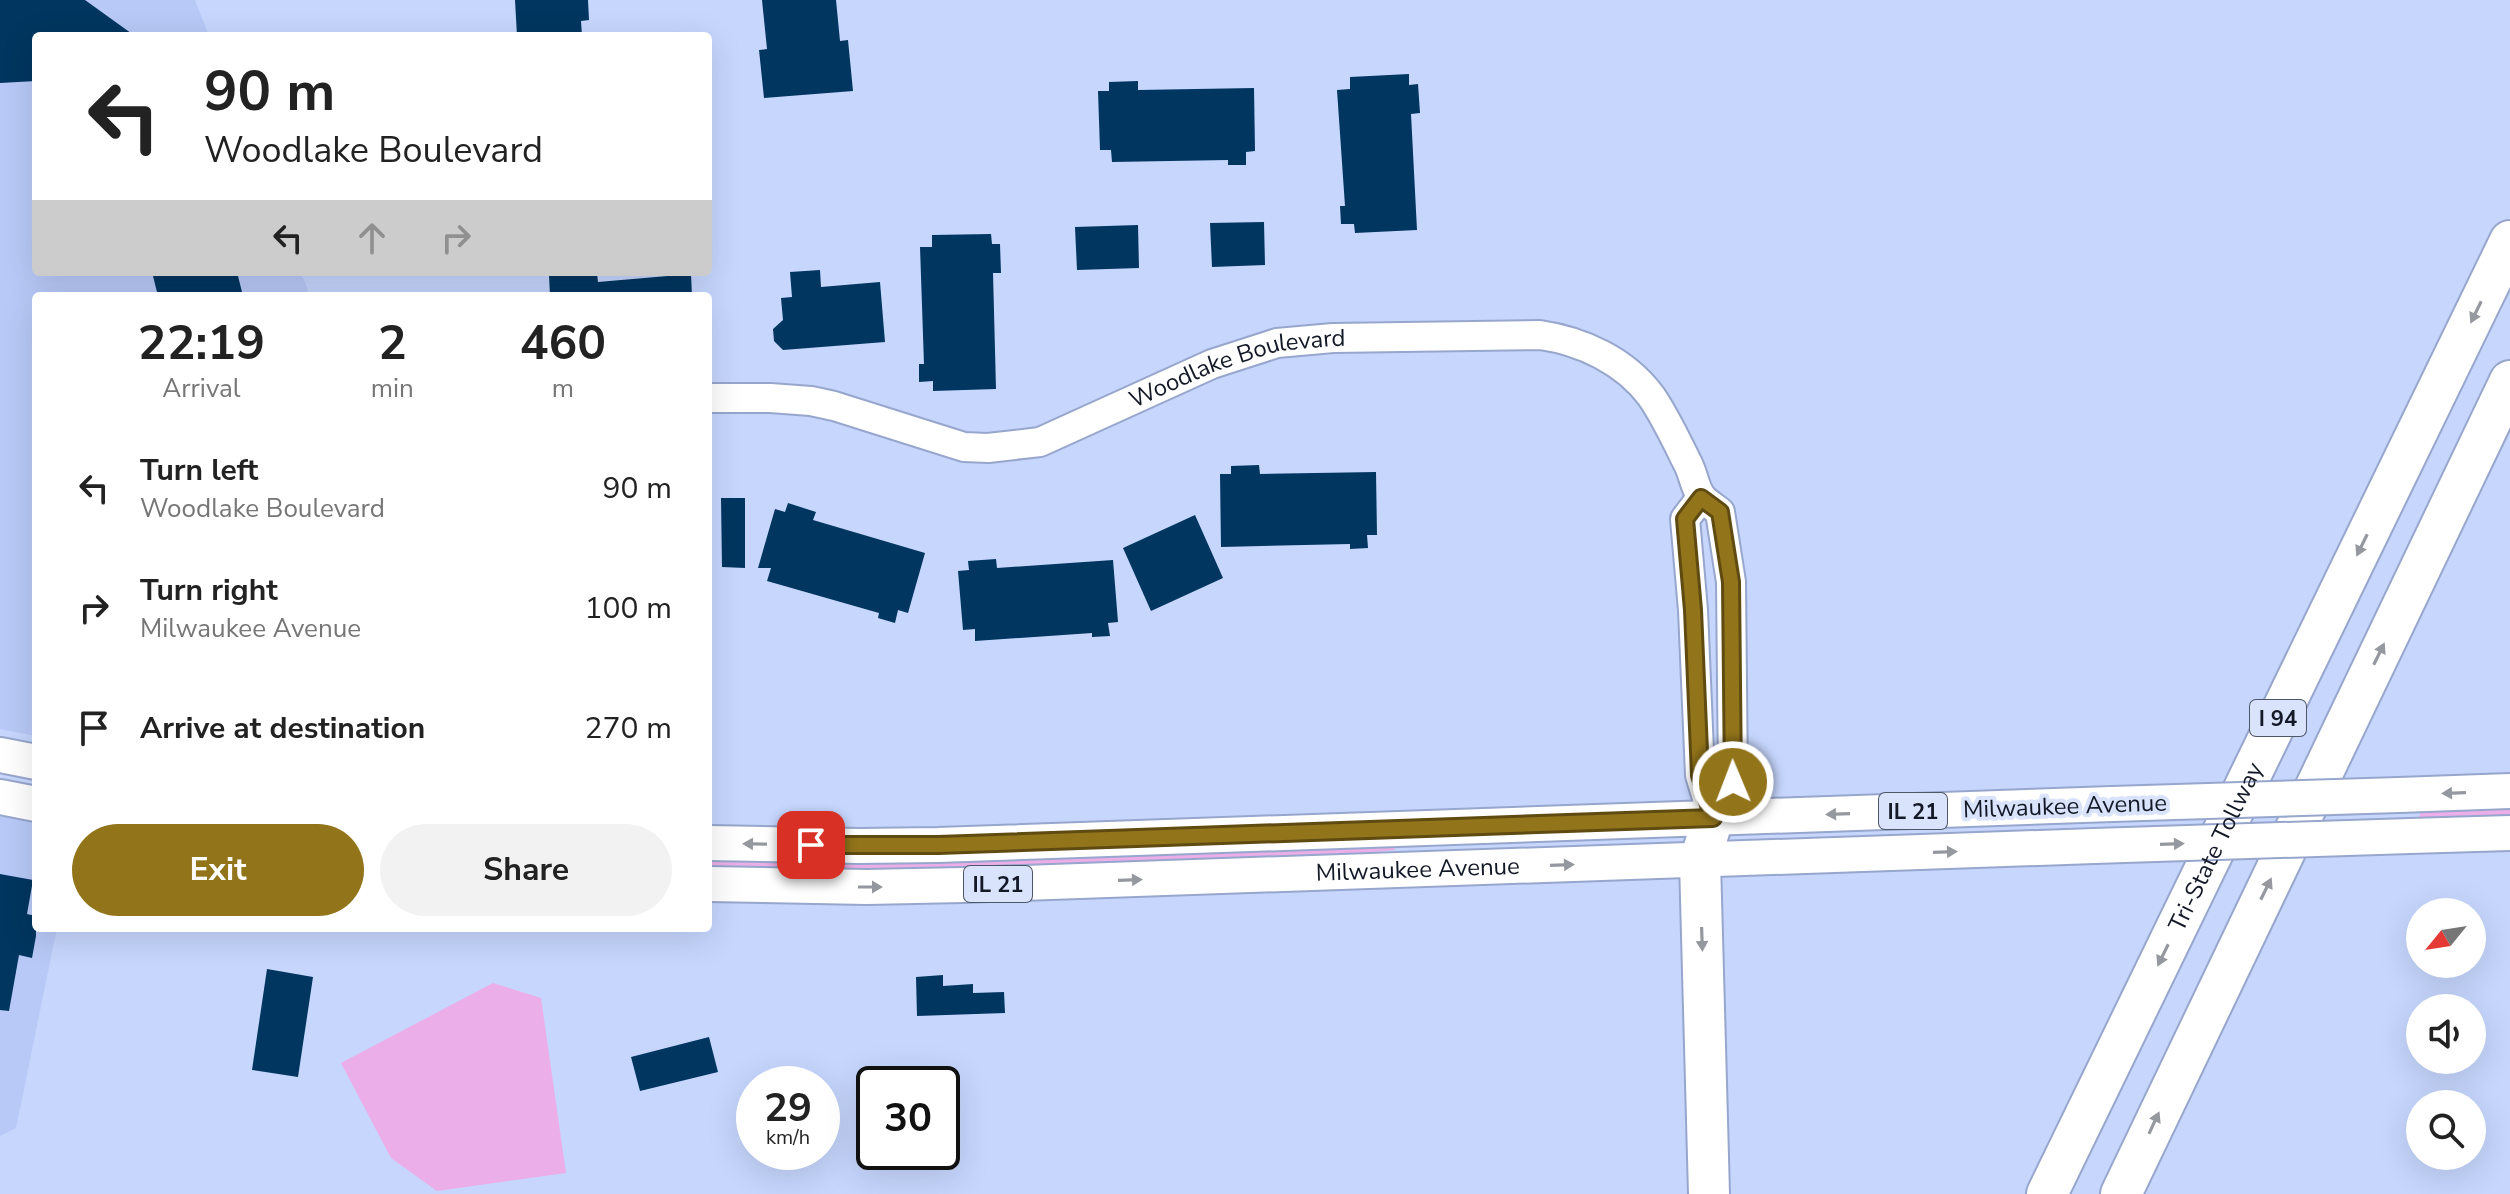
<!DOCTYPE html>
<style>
body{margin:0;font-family:"Nunito Sans",sans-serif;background:#f2f2f2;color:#222;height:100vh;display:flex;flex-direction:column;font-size:30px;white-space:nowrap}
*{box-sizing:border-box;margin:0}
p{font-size:26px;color:#767676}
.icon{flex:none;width:44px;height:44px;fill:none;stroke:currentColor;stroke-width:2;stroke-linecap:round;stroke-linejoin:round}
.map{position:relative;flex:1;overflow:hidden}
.details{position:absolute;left:32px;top:292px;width:680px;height:640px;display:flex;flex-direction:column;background:#fff;border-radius:8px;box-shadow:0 8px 32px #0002}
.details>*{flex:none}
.guide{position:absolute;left:32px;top:32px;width:680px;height:244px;border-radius:8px;box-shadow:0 8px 32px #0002;background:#fff;color:#222;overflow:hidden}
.needle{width:52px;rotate:240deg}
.fabs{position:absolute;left:2406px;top:898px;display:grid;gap:16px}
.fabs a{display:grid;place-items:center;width:80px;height:80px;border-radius:50%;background:#fff;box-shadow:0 8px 32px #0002;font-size:40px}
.speed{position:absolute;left:736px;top:1066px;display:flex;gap:16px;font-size:40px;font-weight:700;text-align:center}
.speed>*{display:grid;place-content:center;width:104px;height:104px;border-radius:50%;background:#fff;box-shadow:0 8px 32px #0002;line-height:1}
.speed small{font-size:20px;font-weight:400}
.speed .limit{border:4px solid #111;border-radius:12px;background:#fff;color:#111}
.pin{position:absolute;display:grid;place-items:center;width:68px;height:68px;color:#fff;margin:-34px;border-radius:16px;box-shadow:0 4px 12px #0006}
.me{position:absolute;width:88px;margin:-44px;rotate:359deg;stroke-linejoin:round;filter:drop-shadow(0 0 6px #0008)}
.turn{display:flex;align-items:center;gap:28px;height:168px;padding:0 40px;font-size:36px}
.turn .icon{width:104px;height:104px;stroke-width:2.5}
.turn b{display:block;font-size:56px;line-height:68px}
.lanes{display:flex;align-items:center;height:76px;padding:0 40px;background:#0003;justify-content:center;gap:40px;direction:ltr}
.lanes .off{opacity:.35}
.eta{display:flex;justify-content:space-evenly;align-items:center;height:136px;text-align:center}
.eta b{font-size:48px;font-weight:700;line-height:56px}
.primary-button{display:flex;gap:16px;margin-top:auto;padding:16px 40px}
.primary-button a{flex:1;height:92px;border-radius:48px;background:#92741a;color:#fff;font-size:32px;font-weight:700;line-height:92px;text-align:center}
.primary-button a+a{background:#f2f2f2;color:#222}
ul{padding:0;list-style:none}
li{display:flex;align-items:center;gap:24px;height:120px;padding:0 40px}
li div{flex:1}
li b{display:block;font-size:30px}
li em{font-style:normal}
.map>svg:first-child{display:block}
</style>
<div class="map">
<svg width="2510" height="1194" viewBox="0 0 2510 1194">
<rect width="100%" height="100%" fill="#c6d6fd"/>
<!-- built -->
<path fill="#b8c9f7" d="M0,0H195L209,36H36V272H301L310,296H36V736L0,729Z
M0,810L36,817V928H57L16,1128L0,1136Z"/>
<!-- green -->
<path fill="#ecaee8" d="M2510,806V818L2417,821L2423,808Z
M1394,844L1395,850L1290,859L952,871L708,869V857Z
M493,983L541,998L566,1173L437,1191L391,1158L341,1063Z"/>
<!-- building -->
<path fill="#003660" d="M0,0H85L135,36H36V81L0,83Z
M515,0H588L589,20L581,21L582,36H517Z
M762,0H836L840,41L848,40L853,91L764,98L759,50L767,49Z
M1409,74V85L1418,84L1420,113L1411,114L1417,230L1355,233L1354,224H1341L1340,206H1345L1337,90L1350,89V77Z
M1138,81V90L1254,88L1255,151L1246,152V165H1228V160L1112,162L1111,150H1100L1098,91H1109V82Z
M1264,222L1265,265L1212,267L1210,223Z
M1138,225L1139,268L1077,270L1075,227Z
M991,234L992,244H1000L1001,273H993L996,389L933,391V381L919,382V364H924L920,247H932V235Z
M820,270L821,287L880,282L885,342L783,350L774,341L773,329L783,320L781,298L792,297L790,272Z
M152,272H237L243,296H158Z
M597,273L598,282L691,274L692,296H550L549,275Z
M1259,465L1260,474L1376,472L1377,535H1367L1368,548L1350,549V544L1221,547L1220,474H1231V466Z
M721,498H745V568L722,567Z
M788,503L816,512L813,520L925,553L908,613L898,610L895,623L878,618L879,613L767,581L771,568H758L775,509L785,512Z
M1195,515L1223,578L1151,611L1123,548Z
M996,559L997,568L1113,560L1118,622L1108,623L1110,636L1092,637V633L975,641V629L963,630L958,571L969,570L968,561Z
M0,874L33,880L27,914L36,916V936L32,958L19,955L9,1011L0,1010Z
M267,969L313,977L298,1077L252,1070Z
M943,975V986L973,984V993L1004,992L1005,1013L917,1016L916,977Z
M709,1037L718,1072L640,1091L631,1057Z"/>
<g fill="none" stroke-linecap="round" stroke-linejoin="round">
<defs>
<g id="minor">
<path id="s1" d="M708,398H770L811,401L834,406L964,447L988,448L1040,442L1212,364L1277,343L1333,338L1540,335C1582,341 1625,361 1651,396C1665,416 1676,440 1687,462C1693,472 1694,486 1701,496C1705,502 1714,507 1720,512L1731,582L1733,782L1713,818"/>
<path d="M1701,498L1685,519L1693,610L1700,775L1713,818"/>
</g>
<g id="major">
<path d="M0,755L36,762"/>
<path d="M2399,795L2510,791"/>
<path d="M0,797L36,804"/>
<path d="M2410,836L2510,833"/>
<path d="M708,843L858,846L938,845L2112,804"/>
<path id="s2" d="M708,884L867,887L963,885L2094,846"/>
</g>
<g id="highway">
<path d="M1709,1194L1700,861L1713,818"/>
<path id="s3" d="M2047,1194L2510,241"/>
<path d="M2121,1194L2510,381"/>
</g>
</defs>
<!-- minor casing -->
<use href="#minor" stroke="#97a6cc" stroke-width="32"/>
<!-- major casing -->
<use href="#major" stroke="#97a6cc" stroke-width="38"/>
<!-- highway casing -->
<use href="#highway" stroke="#97a6cc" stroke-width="44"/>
<!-- minor -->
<use href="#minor" stroke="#fff" stroke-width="28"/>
<!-- major -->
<use href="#major" stroke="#fff" stroke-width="34"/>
<!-- highway -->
<use href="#highway" stroke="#fff" stroke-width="40"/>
<defs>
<path id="major-bridge" d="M2112,804L2399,795
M2094,846L2410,836"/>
</defs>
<!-- major-bridge casing -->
<use href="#major-bridge" stroke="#97a6cc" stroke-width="38" stroke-linecap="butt"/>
<!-- major-bridge -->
<use href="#major-bridge" stroke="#fff" stroke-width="34"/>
</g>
<!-- one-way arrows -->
<defs><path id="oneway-solid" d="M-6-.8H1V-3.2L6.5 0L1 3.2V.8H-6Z" transform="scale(2)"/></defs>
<g fill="#95989e">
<use href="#oneway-solid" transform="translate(2476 312) rotate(116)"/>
<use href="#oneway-solid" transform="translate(2362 545) rotate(116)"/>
<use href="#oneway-solid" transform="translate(2379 654) rotate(-64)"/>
<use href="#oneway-solid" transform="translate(2454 793) rotate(178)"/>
<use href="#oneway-solid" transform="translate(1838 814) rotate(178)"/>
<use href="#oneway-solid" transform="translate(755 844) rotate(-179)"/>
<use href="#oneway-solid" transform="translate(2172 844) rotate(-2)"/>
<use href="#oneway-solid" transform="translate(1945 852) rotate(-2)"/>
<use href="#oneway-solid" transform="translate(1562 865) rotate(-2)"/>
<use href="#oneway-solid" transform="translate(1130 880) rotate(-2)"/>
<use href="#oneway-solid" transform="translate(870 887)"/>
<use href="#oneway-solid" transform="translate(2266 889) rotate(-64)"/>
<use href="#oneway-solid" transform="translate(1702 939) rotate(88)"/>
<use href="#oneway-solid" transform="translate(2163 955) rotate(116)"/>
<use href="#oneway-solid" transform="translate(2154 1123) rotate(-65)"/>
</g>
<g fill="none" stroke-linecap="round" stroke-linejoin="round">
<defs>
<path id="route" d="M811,845H938L1713,818L1700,775L1693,610L1685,519L1701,498L1720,512L1731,582L1733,782"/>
</defs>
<!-- route casing -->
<use href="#route" stroke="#5f4b11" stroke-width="20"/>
<!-- route -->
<use href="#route" stroke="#92741a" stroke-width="14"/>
</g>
<g text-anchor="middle" stroke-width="8" stroke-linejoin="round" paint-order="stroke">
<!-- shield labels -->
<g fill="#d9e3fb" stroke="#4f5667" stroke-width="2">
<rect x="2250" y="700" width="56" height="36" rx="6"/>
<rect x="1879" y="793" width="68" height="36" rx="6"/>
<rect x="964" y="866" width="68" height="36" rx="6"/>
</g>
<g font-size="22" font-weight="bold" fill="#141927">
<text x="2278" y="726">I 94</text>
<text x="1913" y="819">IL 21</text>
<text x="998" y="892">IL 21</text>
</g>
<!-- street labels -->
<g font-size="24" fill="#141927" stroke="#d9e3fb">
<text dy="8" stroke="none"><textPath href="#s1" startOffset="552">Woodlake Boulevard</textPath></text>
<text transform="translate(2065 806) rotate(-2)" y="8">Milwaukee Avenue</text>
<text dy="8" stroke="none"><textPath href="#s3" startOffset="386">Tri-State Tollway</textPath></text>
<text dy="8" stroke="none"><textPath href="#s2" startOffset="710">Milwaukee Avenue</textPath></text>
</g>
</g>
</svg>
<div class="fabs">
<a><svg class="needle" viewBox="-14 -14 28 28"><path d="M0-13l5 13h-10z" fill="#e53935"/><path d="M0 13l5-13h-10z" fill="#767676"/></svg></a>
<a><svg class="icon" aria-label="sound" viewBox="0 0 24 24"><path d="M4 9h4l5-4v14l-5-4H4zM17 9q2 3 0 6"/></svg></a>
<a><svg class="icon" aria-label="search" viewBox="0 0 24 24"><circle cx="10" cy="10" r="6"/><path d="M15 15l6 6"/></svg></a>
</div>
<div class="speed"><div>29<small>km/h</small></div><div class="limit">30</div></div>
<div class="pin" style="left:811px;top:845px;background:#d93025"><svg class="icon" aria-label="arrive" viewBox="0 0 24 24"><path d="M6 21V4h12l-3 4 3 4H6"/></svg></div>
<svg class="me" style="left:1733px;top:782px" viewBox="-20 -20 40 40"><circle r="17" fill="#92741a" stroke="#fff" stroke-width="3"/><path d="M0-11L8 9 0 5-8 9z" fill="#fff"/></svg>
<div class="guide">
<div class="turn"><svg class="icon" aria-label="left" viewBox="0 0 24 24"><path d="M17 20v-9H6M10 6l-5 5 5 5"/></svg><div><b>90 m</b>Woodlake Boulevard</div></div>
<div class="lanes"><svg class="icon" aria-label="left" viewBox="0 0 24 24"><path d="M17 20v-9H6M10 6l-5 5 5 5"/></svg><svg class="icon off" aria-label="ahead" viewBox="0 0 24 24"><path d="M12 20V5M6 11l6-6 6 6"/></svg><svg class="icon off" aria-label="right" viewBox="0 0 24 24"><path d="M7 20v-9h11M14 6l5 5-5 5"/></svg></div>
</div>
<section class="details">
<div class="eta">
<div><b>22:19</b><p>Arrival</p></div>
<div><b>2</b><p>min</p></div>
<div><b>460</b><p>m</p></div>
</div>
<ul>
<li><svg class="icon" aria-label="left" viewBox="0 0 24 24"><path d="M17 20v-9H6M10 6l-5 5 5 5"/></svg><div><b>Turn left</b><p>Woodlake Boulevard</p></div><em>90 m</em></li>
<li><svg class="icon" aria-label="right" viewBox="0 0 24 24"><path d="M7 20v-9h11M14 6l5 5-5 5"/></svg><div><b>Turn right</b><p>Milwaukee Avenue</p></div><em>100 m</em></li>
<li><svg class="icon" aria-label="arrive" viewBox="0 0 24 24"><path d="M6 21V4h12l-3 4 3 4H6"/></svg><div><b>Arrive at destination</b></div><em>270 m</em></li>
</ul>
<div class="primary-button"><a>Exit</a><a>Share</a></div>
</section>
</div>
